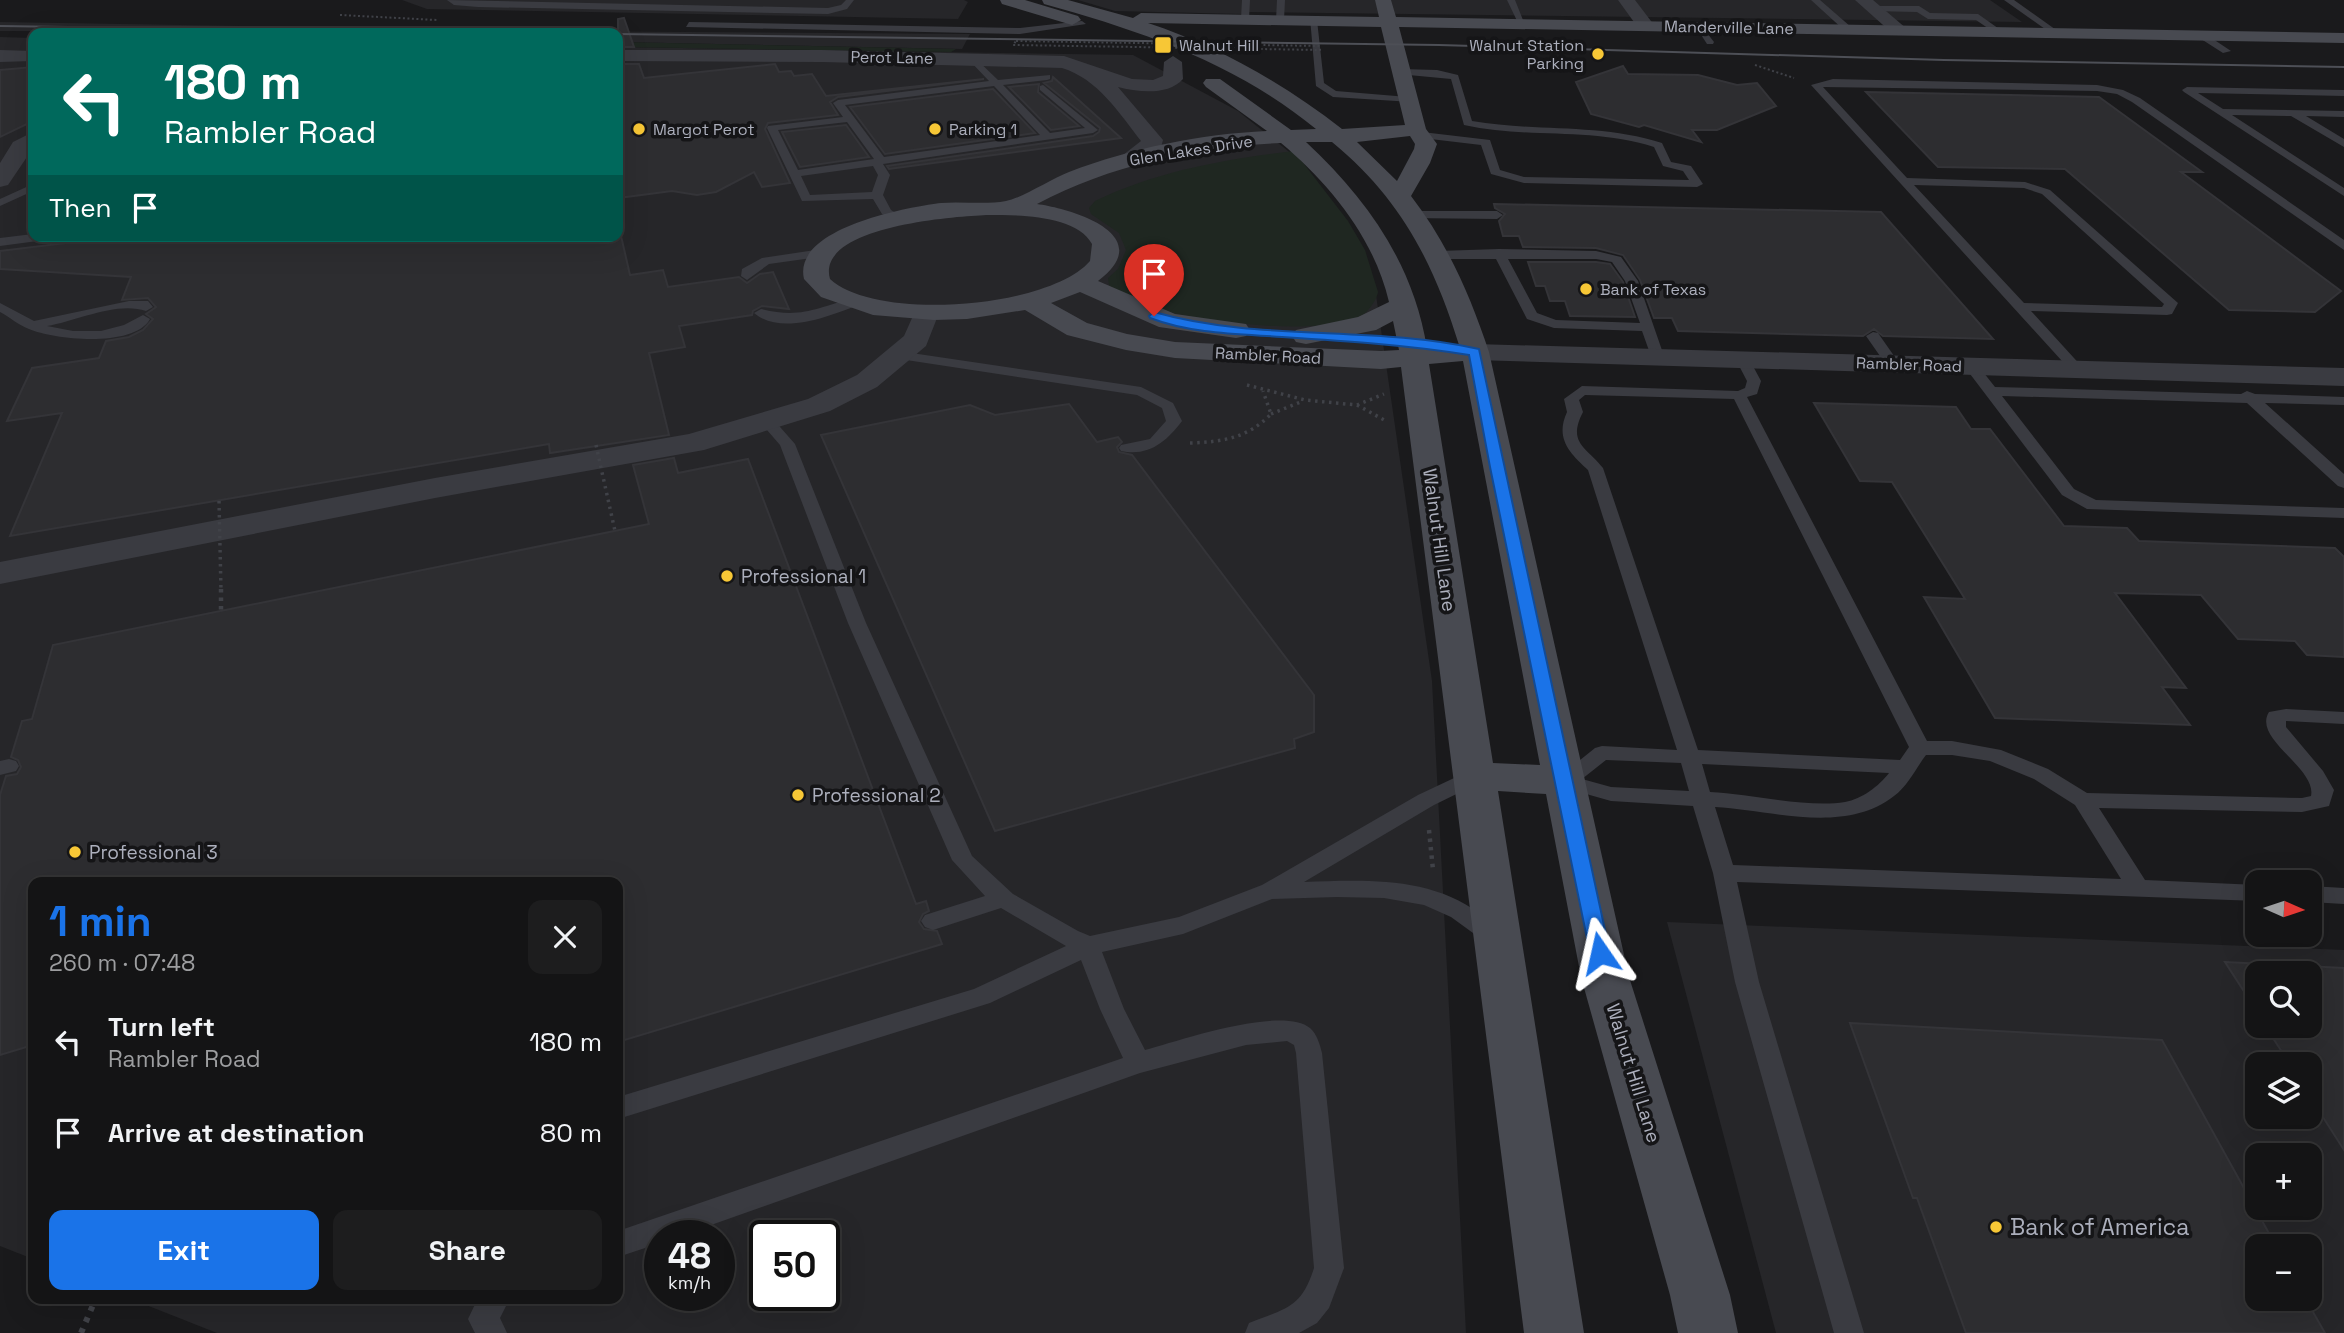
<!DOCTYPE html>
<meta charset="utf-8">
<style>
body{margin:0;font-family:"Space Grotesk",sans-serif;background:#1d1d1e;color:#f1f3f6;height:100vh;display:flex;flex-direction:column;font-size:26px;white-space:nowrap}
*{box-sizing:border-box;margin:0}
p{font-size:23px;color:#9d9ea0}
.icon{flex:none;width:38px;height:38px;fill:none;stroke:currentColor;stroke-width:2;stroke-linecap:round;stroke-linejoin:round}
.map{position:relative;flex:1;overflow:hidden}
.drawer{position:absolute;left:28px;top:877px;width:595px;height:427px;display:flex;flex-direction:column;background:#141415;border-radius:14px;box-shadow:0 7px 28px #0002,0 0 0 2px #333334}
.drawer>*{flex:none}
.guide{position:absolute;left:28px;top:28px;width:595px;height:214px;border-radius:14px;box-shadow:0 7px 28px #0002,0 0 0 2px #333334;background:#00695c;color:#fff;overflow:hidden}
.needle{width:46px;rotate:93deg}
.fabs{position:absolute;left:2245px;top:870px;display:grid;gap:14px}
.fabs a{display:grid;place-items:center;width:77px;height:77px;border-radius:14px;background:#141415;box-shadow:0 7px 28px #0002,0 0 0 2px #333334;font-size:35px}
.speed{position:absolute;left:644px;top:1220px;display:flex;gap:14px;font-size:35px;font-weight:700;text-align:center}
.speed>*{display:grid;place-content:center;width:91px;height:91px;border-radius:50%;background:#141415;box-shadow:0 7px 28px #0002,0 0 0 2px #333334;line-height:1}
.speed small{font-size:18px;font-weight:400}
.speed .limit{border:4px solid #111;border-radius:10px;background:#fff;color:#111}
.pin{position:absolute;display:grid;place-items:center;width:60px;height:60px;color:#fff;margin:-72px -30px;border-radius:50% 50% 50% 0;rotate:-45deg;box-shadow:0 0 7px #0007}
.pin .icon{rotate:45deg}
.me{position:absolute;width:77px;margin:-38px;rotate:349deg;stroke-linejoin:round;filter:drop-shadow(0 0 5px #0008)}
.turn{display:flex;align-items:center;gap:24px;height:147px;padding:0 21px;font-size:32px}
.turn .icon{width:91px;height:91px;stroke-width:2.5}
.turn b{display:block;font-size:49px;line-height:60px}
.then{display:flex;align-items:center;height:66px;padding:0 21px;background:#0003;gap:14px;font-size:26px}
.round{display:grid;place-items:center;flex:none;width:74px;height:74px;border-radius:14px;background:#1d1d1e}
.headline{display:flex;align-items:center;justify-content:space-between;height:119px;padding:0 21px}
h1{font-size:42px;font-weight:800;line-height:52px;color:#1a73e8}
.cta{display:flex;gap:14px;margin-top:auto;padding:14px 21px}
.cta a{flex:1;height:80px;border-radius:14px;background:#1a73e8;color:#fff;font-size:28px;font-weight:800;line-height:80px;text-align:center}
.cta a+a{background:#1d1d1e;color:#f1f3f6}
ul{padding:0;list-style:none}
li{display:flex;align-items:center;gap:21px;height:91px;padding:0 21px}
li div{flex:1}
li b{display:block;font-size:26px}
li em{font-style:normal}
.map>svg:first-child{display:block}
</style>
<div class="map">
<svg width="2344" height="1333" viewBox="0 0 2344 1333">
<rect width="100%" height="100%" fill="#1a1a1c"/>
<!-- built -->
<path fill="#262629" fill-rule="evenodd" d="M402,0H964L968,2L958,19L427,9Z
M1078,0H1243L1242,14L1115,11Z
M1248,0H1990L2022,22L1248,12Z
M0,22L533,31L970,34L962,49L618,42V33L0,31Z
M0,37L33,38V236H618V47L1133,55L1238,111L1298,159L1376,295L1432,681L1466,1333H217L131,1299L618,1298V882H33V1259L0,1246ZM660,1236H719V1295H660ZM765,1236H824V1295H765Z
M1667,922L2344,950V1333H1776ZM2258,973H2310V1026H2258ZM2258,1064H2310V1116H2258ZM2258,1155H2310V1208H2258ZM2258,1246H2310V1298H2258Z"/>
<!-- green -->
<path fill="#1f2721" d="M618,42L956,49L951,52L618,47Z
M1294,151L1348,221L1365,250L1378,292C1377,299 1370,309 1364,314C1325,341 1161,319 1121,296C1117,293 1113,289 1109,285L1108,278L1118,269L1126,250L1119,233L1091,214L1089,208L1095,201C1157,171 1226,159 1294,151Z"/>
<!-- building -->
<path fill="#2d2d30" stroke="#343438" stroke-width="2" d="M624,18L634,47H618V19Z
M618,64H639L644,78L775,64L779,72L791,71L794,76L812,74L826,96L984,79L838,97L830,102L838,115L768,123L765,129L790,183L762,187L754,172L716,192L697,195L672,191L618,198Z
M1623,66L1628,74L1698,75L1737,85L1757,83L1776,106L1717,130H1692L1701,142L1644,125L1639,127L1591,114L1576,82Z
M33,67V121L0,137V70Z
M1053,77L1121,138L889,169L887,166L1093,136L1099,132L1100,128L1044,83L1052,81Z
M1039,84L1038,92L1079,126L1051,130L1009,87Z
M993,89L1035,133L885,154L850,107Z
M1866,92L2099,97L2202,172H2181L2341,291L2315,312L2229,310L2065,169L1938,167Z
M846,125L869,157L800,167L782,132Z
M1494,204L1881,212L1993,339L1883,336L1874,329L1863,336L1678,331L1672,318H1654L1640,280L1623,255L1596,248L1523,247L1519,236H1503L1499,221L1505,214L1495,208Z
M124,236H621L630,275L663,270L668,287L739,277L747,283L760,274L773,272L789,309L762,306L753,311L752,315L679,326L685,347L649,353L669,435L550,453L549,444L10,536L62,413L7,421L32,368L99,358L106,341L129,337L143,330L153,319L146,314L156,307L148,298L122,300L131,277L0,269V251Z
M1528,262H1596L1610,264L1623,282L1635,317L1570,316L1565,301H1550L1545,286H1536Z
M1814,403L1956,407L1971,429H1990L2064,526L2127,528L2139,541L2335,548L2344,557V657L2307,655L2295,641L2238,639L2201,595L2115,593L2186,688L2162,687L2190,725L1995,718L1924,597L1965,599L1892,482L1860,481Z
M1069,404L1097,442L1118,437L1122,442L1117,447L1119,452L1132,455L1314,695V732L1294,739L1295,748L995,831L821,435L970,405L995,415Z
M674,458L678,473L748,459L916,904L926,901L929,911L923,914L919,922L924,929L937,931L942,944L618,1042V882H33V1045L0,1055V795L6,776L17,774L21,767L18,760L11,757L22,721L32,719L53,645L649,524L633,465Z
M2225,962L2344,968V1150L2310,1097V1064H2290L2265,1026H2310V973H2258V1013Z
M1850,1023L2162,1040L2276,1246H2258V1298H2305L2325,1333H1966L1917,1198H1913Z"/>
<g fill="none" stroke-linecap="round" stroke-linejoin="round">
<!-- path-far3 -->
<path stroke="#404248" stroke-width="2" stroke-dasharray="2 2.5" stroke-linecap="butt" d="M340,15L437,20
M1755,65L1794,78"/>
<!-- path-far2 -->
<path stroke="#404248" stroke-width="3.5" stroke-dasharray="2.5 4.5" stroke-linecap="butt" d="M1247,385L1305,400L1357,405L1384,394
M1357,405L1386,421
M1271,414L1303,401
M1190,443C1222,442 1248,438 1271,414L1263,391"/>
<!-- path-far1 -->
<path stroke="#404248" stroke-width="4.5" stroke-dasharray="3.5 5" stroke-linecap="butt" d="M1429,830L1433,870"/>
<!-- path -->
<path stroke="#404248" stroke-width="6" stroke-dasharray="5 7" stroke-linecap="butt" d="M81,1333L96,1298"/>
<!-- lane -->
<path fill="#3a3b41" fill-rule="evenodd" d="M447,0L828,8L841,5L846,0H854L847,9L828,14L478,7L454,5Z
M1242,0H1250L1249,19L1245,22L1241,19Z
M1277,0H1285L1284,20L1280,23L1276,20Z
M1507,0H1515L1525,25H1519Z
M1811,0H1820L1851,27V31H1845Z
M2004,0H2014L2059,32L2052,34Z
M1874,6H1919L1930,13L1978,14L2002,31L1995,33L1976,20L1928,19L1917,12L1871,11Z
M1310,18L1317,20L1324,83L1336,91L1408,97L1412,98V102L1333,97L1316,86Z
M689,22L1020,28L1082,21L1086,24L1020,34L686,27Z
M1694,24H1700L1714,42L1713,44H1707Z
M2201,32L2204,33L2231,51L2223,53L2198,37L2197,35Z
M973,56L998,80L1050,75V79L1047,80L1003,85L1050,133L1085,128L1040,90V86L1043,85L1098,130L1093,133L883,164L890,175L883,195L891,210L904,218L898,222L882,214L873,199L802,201L767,128L768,126L843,117L833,103L838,100L989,81L968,59ZM994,86L1040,135L884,157L845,105ZM847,122L874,159L798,170L778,130ZM873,166L878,175L872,192L810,195L801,176Z
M1401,69L1437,70L1458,75L1472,121C1536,132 1600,123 1662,143L1671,162L1691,166L1703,184L1697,187L1524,183L1491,174L1481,145L1422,138L1417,135L1422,132L1490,140L1500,170L1524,177L1689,180L1683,171L1663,166L1654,147C1592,127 1527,139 1464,125L1451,79L1398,74V70Z
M1833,79L2097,85L2123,90L2140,98L2344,240V250L2132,102L2117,94L2097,91L1823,87L1907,178L2025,182L2050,190L2178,303L2172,314L2167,315L2031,311L2084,369L2082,372H2072L1811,85ZM1914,185L2024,188L2042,194L2164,304L2162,307L2024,303Z
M2187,87L2344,90V96L2198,93L2223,109L2344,111V117L2306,116L2344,139V147L2291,116L2232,115L2344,188V196L2184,92L2182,90Z
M33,184V191L0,206V199Z
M1412,211H1497L1503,215L1497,219L1408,218L1406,215Z
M33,234V236H51L45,240L0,246V238Z
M822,249L828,253L826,256L769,264L747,280L741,276L742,269L762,258Z
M1499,249L1596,251L1621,257L1638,281L1664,356L1657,360L1652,359L1642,331L1554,328L1527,319L1496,259H1438L1432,255L1438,251ZM1508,259H1596L1612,262L1625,281L1640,323L1556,320L1537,313Z
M853,298L858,299V305C830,316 781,336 754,313L761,309C801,319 816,308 853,298Z
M129,301H148L153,307L146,311C117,301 77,321 47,326L73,331H101L124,325L143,315L150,319C134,348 55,340 29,329C18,325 10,317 0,312V303L34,321Z
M1873,332L1878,333L1899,363L1897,366H1887L1866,336Z
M898,351L1141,387L1173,403L1182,421C1167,441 1149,457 1121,451L1119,448L1121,445L1150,439L1166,421L1162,408L1137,395L893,358L891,355Z
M1742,354L1747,355L1761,381L1757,394L1747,397L1927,741H1952L2001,750L2048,769L2087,793L2302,798L2311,796C2317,768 2252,739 2269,712L2286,709L2344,712V724L2286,721V727L2323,771L2334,790L2329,806L2302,812L2099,808L2145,880L2258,885V901L1737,882L1759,982L1864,1333H1834L1735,982L1713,873L1693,806L1611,801L1558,786L1554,781L1595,748L1602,746L1677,750L1588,470C1569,453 1555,438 1567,412L1564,399L1582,386L1738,391L1745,388L1747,381L1735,358ZM1585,395L1734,399L1909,747L1900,760L1698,750L1603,468C1586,447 1567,443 1583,412L1579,400ZM1926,755H1952L1990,761L2034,779L2075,805L2121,879L1733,865L1715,807C1772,810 1844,835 1894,796C1908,786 1916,768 1926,755ZM1606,760L1681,763L1689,791L1611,787L1582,779ZM1702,764L1889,773C1879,786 1862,799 1845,802C1807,808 1751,794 1710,792Z
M1971,362L1976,363L1995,387L2241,394L2247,391L2255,394L2344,397V405L2265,403L2344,474V488L2338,486L2247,403L2002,396L2074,489L2096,500L2344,508V518L2087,509L2062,495L1964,366Z
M768,417L773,419L795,444L866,623L972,856L1013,894L1078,931L1090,936L1179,917L1262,885L1418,795L1469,771H1483L1487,776L1483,781L1434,805L1304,882C1364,880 1430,876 1480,914C1489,920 1499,926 1504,935L1500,941L1492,944L1484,941L1451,917L1424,905L1384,898L1337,897L1272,899L1183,934L1102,952L1124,1009L1145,1050C1178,1041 1282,1005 1310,1028C1317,1034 1320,1045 1322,1053L1344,1268L1329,1308L1317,1323L1299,1333H1245L1249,1323C1286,1308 1301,1309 1314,1268L1296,1053L1294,1045L1287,1041L1246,1045L1140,1073L680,1236H660V1243L618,1257V1231L1123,1058L1100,1009L1081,960L990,1003L618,1119V1097L974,989L1066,946L1001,908L933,930L925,927L921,921L925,915L985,896L952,860L848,623L780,445L760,422Z
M9,759L16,761L19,766L16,771L0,775V761Z
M2310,886L2344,888V904L2310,902Z
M478,1298H510L500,1318L507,1333H475L468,1319Z"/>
<!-- street -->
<path fill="#3a3b41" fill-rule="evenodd" d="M1618,0H1635L1654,25L1651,29H1639Z
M1855,0H1873L1907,29L1898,34L1892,33Z
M0,50L33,51V61L0,62Z
M822,50L1064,56L1132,79L1153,80L1163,76L1164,62L1173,56L1182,62L1183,79C1168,96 1138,92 1118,87L1163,140L1160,151L1129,166L1121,164L1118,159L1141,141C1119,113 1098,79 1062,68L822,62L618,61V50Z
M33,132V148L8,185L0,187V163L13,142Z
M926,305L935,307L939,313L926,346L877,387L830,411L704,450L435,498L0,584V562L435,478L689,434L808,399L857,375L904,336L917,307Z
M1475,344L2344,368V386L1475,360L1465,358L1461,352L1465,346Z"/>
<!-- secondary -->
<path fill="#484a51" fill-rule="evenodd" d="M1000,0H1025L1078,16L1081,20L1072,25L1002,4Z
M1042,0H1068L1133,18L1141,13L1379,17L1375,0H1391L1396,17L2344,33V43L1399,27L1426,129L1437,144L1430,163L1411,196C1448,244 1470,295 1489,352L1629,977L1730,1295L1738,1333H1678L1670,1295L1581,977L1546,794L1498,791L1584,1333H1524L1401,367L1381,369L1175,358L1126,350L1067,335L1025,310L967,319L934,320L873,315L821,297L804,279C792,228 908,207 941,203C962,201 985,205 1006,201C1022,198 1051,179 1069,172C1132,148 1200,134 1267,131L1206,87L1203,83L1206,79H1220L1291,130L1316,129C1237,64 1142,31 1044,4ZM1148,23L1381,27L1405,125L1342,129C1284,84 1218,46 1148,23ZM1410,136L1415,144L1414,149L1397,181L1357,142ZM1306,142H1332C1400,198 1433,261 1459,345L1427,348C1413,263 1367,199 1306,142ZM1281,143C1330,184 1374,238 1389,302L1358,317L1296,330L1292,336L1296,342L1306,344L1376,330L1393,321L1399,350L1381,351L1175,342L1127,334L1087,323L1051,303L1080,292L1159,327L1236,338L1246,336L1250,330L1246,324L1175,314L1098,281C1159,235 1073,209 1037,204C1113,164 1196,147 1281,143ZM989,215C1018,215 1077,215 1092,244L1090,261C1050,308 876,322 830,279C815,226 957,216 989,215ZM1463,361L1540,765L1493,763L1429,364Z"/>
<!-- tram -->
<path stroke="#4d4f56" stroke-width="2" d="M0,26L474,33
M618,34L1439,45L1944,60L2344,67"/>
<!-- path-bridge-far2 -->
<path stroke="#404248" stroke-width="2" stroke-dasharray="2 2.5" stroke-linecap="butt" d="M1016,41L1319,46L1320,50L1013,45Z"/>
<!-- path-bridge-far1 -->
<path stroke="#404248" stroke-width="3.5" stroke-dasharray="2.5 4.5" stroke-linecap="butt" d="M596,445L615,531
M219,501L221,591"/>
<!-- path-bridge -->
<path stroke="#404248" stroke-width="4.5" stroke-dasharray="3.5 5" stroke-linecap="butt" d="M221,589V611"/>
</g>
<!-- route -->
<path fill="#1a73e8" stroke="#114b97" stroke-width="2" d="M1154,312C1259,342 1372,325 1479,349L1610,953L1607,958L1600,960L1593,958L1590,953L1490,467L1469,355C1407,345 1345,341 1282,337C1238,334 1192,334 1150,318L1149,316Z"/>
<!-- markers -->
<g fill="#f7c736" stroke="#151517" stroke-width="2.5">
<rect x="1154" y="36" width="18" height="18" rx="3.5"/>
<circle cx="1598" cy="54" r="7"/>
<circle cx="639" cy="129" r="7"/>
<circle cx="935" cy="129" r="7"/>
<circle cx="1586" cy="289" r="7"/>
<circle cx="727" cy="576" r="7"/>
<circle cx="798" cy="795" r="7"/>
<circle cx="75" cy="852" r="7"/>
<circle cx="1996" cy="1227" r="7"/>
</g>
<g text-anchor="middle" stroke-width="7" stroke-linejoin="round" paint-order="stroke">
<!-- far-street labels -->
<g font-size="16" fill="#acafbc" stroke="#151517">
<text transform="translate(1729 27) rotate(1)" y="6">Manderville Lane</text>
<text transform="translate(892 57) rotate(1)" y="6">Perot Lane</text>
<text transform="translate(1191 150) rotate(-9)" y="6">Glen Lakes Drive</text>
<text transform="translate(1268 355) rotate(3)" y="6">Rambler Road</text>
<text transform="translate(1909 364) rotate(2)" y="6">Rambler Road</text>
</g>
<!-- far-poi labels -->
<g font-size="16" fill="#acafbc" stroke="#151517" text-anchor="start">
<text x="1179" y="51">Walnut Hill</text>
<text x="1584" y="51" text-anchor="end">Walnut Station<tspan x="1584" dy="18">Parking</tspan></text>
<text x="653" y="135">Margot Perot</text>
<text x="949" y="135">Parking 1</text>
<text x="1600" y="295">Bank of Texas</text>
</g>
<!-- street labels -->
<g font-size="19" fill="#acafbc" stroke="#151517">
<text transform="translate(1440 540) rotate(82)" y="7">Walnut Hill Lane</text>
<text transform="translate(1634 1073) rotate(73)" y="7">Walnut Hill Lane</text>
</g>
<!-- poi labels -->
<g font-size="19" fill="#acafbc" stroke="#151517" text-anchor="start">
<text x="741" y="583">Professional 1</text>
<text x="812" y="802">Professional 2</text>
<text x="89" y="859">Professional 3</text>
</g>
<!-- near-poi labels -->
<g font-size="23" fill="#acafbc" stroke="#151517" text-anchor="start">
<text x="2010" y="1235">Bank of America</text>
</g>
</g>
</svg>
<div class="fabs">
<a><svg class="needle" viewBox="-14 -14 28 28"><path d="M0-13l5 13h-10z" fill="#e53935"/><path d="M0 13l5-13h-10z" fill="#9d9ea0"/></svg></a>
<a><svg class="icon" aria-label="search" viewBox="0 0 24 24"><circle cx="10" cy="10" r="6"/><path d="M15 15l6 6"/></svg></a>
<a><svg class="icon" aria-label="layers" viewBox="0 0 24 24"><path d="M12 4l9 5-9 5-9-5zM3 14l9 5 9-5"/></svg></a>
<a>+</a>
<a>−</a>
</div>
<div class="speed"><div>48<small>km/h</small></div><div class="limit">50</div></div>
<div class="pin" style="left:1154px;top:316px;background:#d93025"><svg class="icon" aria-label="arrive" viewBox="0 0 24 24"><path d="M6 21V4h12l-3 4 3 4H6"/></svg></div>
<svg class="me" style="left:1600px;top:953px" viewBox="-20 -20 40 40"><path d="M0-17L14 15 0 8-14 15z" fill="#1a73e8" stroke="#fff" stroke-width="4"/></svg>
<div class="guide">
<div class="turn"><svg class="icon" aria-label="left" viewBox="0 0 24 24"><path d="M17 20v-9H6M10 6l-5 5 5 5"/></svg><div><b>180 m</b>Rambler Road</div></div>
<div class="then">Then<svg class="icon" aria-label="arrive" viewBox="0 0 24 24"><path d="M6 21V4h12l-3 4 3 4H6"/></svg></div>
</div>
<section class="drawer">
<div class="headline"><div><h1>1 min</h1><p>260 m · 07:48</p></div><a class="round"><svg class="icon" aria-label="close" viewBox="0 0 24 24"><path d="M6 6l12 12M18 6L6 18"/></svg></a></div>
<ul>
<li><svg class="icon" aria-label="left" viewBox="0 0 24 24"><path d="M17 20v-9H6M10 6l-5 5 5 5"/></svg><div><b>Turn left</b><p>Rambler Road</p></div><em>180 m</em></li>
<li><svg class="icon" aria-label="arrive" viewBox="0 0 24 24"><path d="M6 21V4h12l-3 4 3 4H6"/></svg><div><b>Arrive at destination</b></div><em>80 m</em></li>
</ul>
<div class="cta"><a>Exit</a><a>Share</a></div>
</section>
</div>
